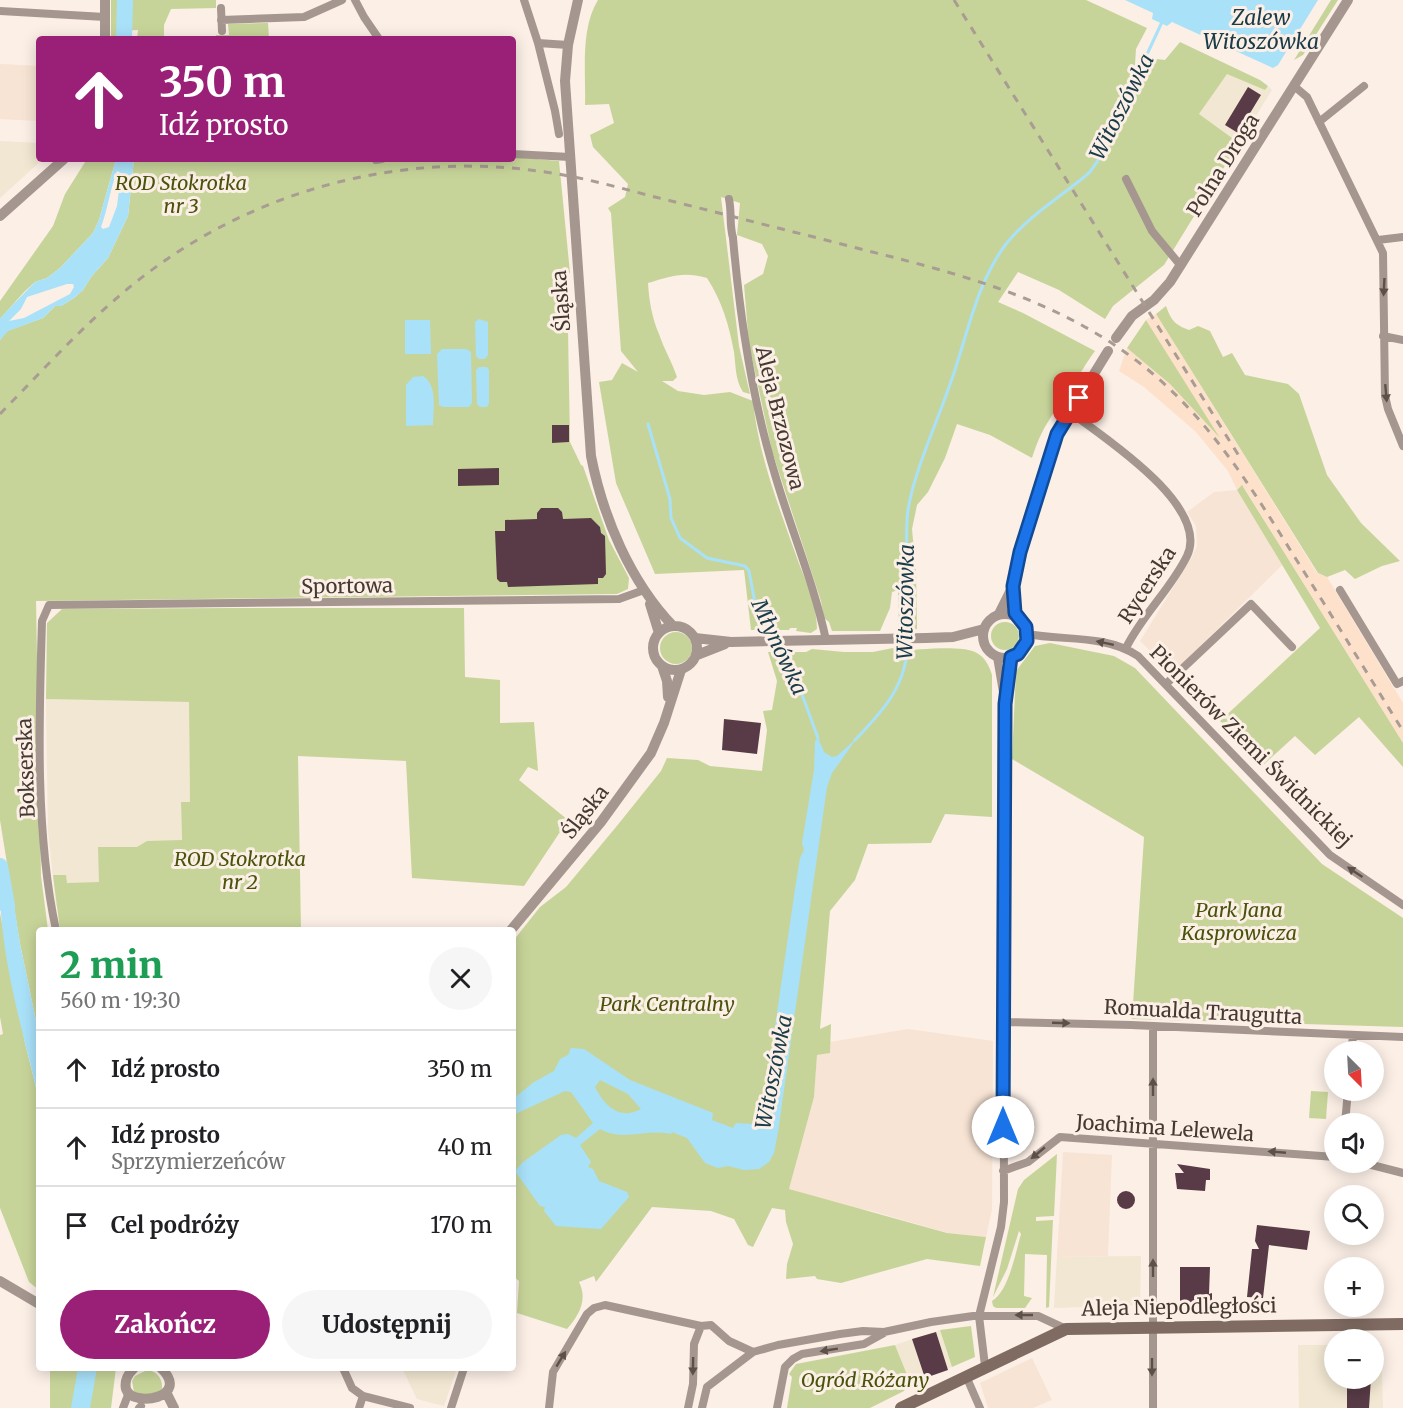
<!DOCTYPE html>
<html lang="pl">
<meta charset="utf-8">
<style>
body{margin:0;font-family:Merriweather,serif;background:#f6f6f6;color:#202124;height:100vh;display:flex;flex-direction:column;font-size:22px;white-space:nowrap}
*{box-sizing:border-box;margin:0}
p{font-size:20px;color:#757577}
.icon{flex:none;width:33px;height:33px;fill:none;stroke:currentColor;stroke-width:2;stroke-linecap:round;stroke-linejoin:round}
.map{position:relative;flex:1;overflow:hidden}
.sheet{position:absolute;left:36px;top:927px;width:480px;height:444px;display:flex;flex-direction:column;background:#fff;border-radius:6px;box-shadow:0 3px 15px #0003}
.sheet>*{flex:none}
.top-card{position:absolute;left:36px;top:36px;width:480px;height:126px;border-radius:6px;box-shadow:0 3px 15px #0003;background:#9a1f77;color:#fff;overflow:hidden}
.needle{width:39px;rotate:156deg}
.controls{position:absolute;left:1324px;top:1041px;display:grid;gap:12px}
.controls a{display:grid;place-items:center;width:60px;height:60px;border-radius:50%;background:#fff;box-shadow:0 3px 15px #0003;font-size:30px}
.pin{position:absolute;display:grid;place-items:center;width:51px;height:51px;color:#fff;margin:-26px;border-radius:12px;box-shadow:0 3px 9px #0006}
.me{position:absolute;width:66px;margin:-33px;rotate:0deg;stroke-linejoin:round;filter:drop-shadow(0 0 4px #0008)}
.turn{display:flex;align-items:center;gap:21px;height:126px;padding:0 24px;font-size:27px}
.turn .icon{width:78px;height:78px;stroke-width:2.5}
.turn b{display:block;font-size:42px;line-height:51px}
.round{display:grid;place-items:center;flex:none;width:63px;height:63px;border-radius:32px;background:#f6f6f6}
.summary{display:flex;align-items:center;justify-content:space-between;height:102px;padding:0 24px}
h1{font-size:36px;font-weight:800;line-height:45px;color:#1e9e55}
.action{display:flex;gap:12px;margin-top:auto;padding:12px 24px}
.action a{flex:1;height:69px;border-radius:36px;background:#9a1f77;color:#fff;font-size:24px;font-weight:800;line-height:69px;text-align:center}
.action a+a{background:#f6f6f6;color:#202124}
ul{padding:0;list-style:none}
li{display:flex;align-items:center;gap:18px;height:78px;padding:0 24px;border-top:2px solid #e0e0e0}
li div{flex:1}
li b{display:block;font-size:22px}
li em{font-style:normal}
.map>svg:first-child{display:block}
</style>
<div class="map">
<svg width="1403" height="1408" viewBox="0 0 1403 1408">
<rect width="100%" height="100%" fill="#fbefe6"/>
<!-- commercial -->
<path fill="#f1e7d2" d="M1227,73L1265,90L1268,86L1272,90L1239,143L1199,114Z
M0,141L39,143V159H43L0,198Z
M46,699L189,702L190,802H181L182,853L56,906L48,830Z
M1141,1256L1140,1305L1054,1308L1057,1257Z
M940,1330L952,1367L910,1382L895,1345Z
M1374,1344H1381L1383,1408H1299L1298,1345H1335V1378H1374Z
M402,1368H457L444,1406L417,1399Z"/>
<!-- built -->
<path fill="#fde1cb" d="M1156,314L1317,573L1327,577L1403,703V743L1243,486L1237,490L1228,471L1196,432L1144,387L1119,371L1127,348L1170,384L1218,435L1146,320Z"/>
<!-- education -->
<path fill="#f7e4d4" d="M0,64L39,66V121L0,119Z
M1237,490L1282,565L1173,673L1140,641L1192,557L1197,546L1196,526L1187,512L1214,492Z
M908,1029L993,1041L992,1209L986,1237L948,1233L872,1211L844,1206L789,1189L814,1097L817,1055L830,1053V1042Z
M1063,1152L1112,1155L1108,1256L1057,1257Z
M1032,1358L1052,1400L1033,1408H988L980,1383Z"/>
<!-- green -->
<path fill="#c7d499" d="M111,0H216V8L171,9L164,25V39H137L138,30L119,31V39H111Z
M598,0H1086L1147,28L1136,49L1134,79L1149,71L1157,59L1165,60L1180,42L1260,80L1268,86L1265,90L1227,74L1199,114L1239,143L1164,265L1113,306L1105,319L1059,290L1018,272L998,302L1023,313L1095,351C1085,364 1078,378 1069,391C1051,417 1042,427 1032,458L990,435L957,424L945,458L928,492L917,505L912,529L916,572L917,629L899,631L898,590L892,592L890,608L880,631H832L829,622L824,618L821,601L772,451L749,344L744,285L763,274L768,256L762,244L737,235L740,203L721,197L739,346L750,394L743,392C735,379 736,367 734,352C729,325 722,301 707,278C683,271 671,276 648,283C649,300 652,318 659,334C664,349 672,362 677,377L673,381H662L678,391L704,395L730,392L753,401C758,454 779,507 797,558C805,580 817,605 817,629L811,633L796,631L797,628H790L789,630H751L744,570L655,574L616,483L599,382L612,380L622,363L638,372L621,351L611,213L608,208L625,197L628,184L593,147L590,135L614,123L609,104L585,105C586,72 580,29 598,0Z
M1331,0H1338L1303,55L1294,60Z
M268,23L269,39H216V35H229L228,24Z
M513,157L559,161L570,273L567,274L570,442L581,465L583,466L609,540L629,578L628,589L617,594L36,601L41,876L48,930H39V1035L20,944L0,820V340L7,331L43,318L55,306H61L74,298L83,290L91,277L108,258L128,216L134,159H372L373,163L411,159Z
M87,159H116L99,220L93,233L60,268L47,278L35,282L24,292L0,319V301L53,226L65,194Z
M1166,306C1171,320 1175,325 1189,330L1198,326L1210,331L1223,357L1232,353L1245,375L1288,384L1299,394L1327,475L1361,523L1400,561L1382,566L1355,579L1345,570L1327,577L1318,573L1156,314Z
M1146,320L1220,438L1170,384L1127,348Z
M1242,485L1403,743V767L1359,717L1315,755L1295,736L1262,766L1220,721L1320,628L1237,490Z
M228,608H464L465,677L500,680V723L534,722L538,771L528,767L519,780L568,820L524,886L412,878L406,761L298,756L301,930H60L53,875H66L67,883L99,882L98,847H137L147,841L182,840L181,802H190L189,702L46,699L47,623L62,609Z
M991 636a14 14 0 1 1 28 0a14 14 0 1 1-28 0Z
M660 648a16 16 0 1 1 32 0a16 16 0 1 1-32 0Z
M1050,643L1114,656L1135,668L1322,864L1403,918V1027L1132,1019L1144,837L1012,759L1016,671L1035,646Z
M893,648L898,651C917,650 959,645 975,652C985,657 989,665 992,675V817L945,814L931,843L868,844L855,880L830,911L820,1029L831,1024L830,1053L817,1055L814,1097L789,1189L947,1233L986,1237L980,1266L927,1259L841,1283L817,1279L815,1276L786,1279L787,1264L793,1244L786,1222L785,1210L772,1208L753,1247L748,1245L734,1219L711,1211L652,1207L596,1282L594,1276L579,1282C588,1300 579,1315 567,1329L517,1313L519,1281L513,1276V941L540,907L566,887L616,827L661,771L667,758L698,760L710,766L762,771L767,730L763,711L772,710L777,681L768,652H806L812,649L844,652H873Z
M0,913L25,1043L39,1100V1290L29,1282L0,1208V1035L3,1034L0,1017Z
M1311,1091L1328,1092L1326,1119L1309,1118Z
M1057,1154L1054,1216L1036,1217V1221L1053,1220L1049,1307L1046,1308L1047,1255L1025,1254L1024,1296L1032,1298L1025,1308H996L993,1306L992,1301C1009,1291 1016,1251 1021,1234L1019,1231L1007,1269L993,1297L1018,1189L1024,1180Z
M971,1326L975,1357L952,1367L940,1330Z
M895,1345L910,1382L904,1391L870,1408H787L792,1377L789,1374L796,1364Z
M50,1368H116L111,1408H50Z
M147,1370C157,1371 163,1379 162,1389L154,1399L134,1392L132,1381L135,1376Z"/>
<!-- water -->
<path fill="#a9e1f9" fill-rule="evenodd" d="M1125,0H1318L1278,65L1273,68L1172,22L1167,26L1152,19L1153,13Z
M116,159H134L128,216L108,258L91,277L83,290L74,298L61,306H55L43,318L8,331L0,340V319L3,315L35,282L47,278L60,268L93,233L99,220ZM117,171L121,173L117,206L109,227L103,229L101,227C108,208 110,190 117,171ZM67,284H73L74,287L70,294L24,318L9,321L21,309L27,297Z
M479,319L488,322V355L485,359H479L476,356L475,322Z
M405,320H430L431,354H405Z
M442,349H466L471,352L472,403L469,407H443L439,405L437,354Z
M479,367H487L489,370V403L487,407H480L477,404L476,370Z
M423,376C438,385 433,410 433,425L406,426V385L413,377Z
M818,738L824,752L832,757L837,756L857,738L832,773L827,787L778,1132L774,1153L769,1162L759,1169L744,1170L728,1166L718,1168L705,1163L687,1138L672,1132L671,1134C646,1128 623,1142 600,1129L580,1145L591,1162L588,1167L593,1169L599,1181L627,1192L629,1197L601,1229L556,1226L544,1211L545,1207L540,1206L515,1171L523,1162L561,1135L568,1134L576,1138L593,1123L571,1092L565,1091L513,1115V1099L534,1082L554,1071L560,1059L568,1055L571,1048L584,1049L630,1080L713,1113L712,1120L733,1128L736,1123L752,1124L762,1116L795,889L800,858L804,850L802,843L814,770L815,741ZM600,1080L628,1094L641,1109C619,1121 604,1105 595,1087Z
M11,884L20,944L39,1035V1100C23,1031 0,958 0,887Z
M78,1368H97L90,1408H71Z"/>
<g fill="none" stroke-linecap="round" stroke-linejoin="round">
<!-- stream -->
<path stroke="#a9e1f9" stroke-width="3" d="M648,424L670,499L671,518L680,538L707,558L745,566L749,571L755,603L773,638
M909,635C910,597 905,559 907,521C908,485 937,423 949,387C967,339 975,285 1006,244C1028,216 1062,196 1089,173L1097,162L1162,22
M777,644L800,689L818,738
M855,740C884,710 907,685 908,641"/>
<!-- river -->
<path stroke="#a9e1f9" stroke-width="16" d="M124,39L125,0
M0,866L7,906"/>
</g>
<!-- building -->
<path fill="#583b46" d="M1248,87L1261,95L1238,133L1225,125Z
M552,425H569V442L552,443Z
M499,468V485L458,486V469Z
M541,508H558L562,512L563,519L591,518L600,527L601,533L605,536L606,574L603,578H598V584L508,587L507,582H500L497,579L495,531H505V520L537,519V513Z
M724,719L761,723L757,754L722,750Z
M1177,1164L1210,1169V1180H1206L1205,1191L1177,1189L1175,1173H1184Z
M1117 1200a9 9 0 1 1 18 0a9 9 0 1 1-18 0Z
M1257,1225L1310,1231L1307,1250L1269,1245L1263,1298L1247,1297L1252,1249H1259L1255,1241Z
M1180,1267H1210L1209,1294L1212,1293V1306L1180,1307Z
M936,1332L948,1370L925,1378L912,1339Z
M1347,1378H1371L1369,1408H1347Z"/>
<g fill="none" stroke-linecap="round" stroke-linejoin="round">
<!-- minor -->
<path stroke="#a5978f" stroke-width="8" d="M355,0L364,17L379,39
M524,0L538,43L568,45
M221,8L222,31
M0,11L105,17
M221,20L304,17L342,0
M538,43L555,111L559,134
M1294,86L1307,97L1383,253L1385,396L1388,409L1403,446
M1319,122L1364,86
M513,154L570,157
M376,160L382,159
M1126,179L1152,231L1181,266
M733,238C740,319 752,400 776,478C792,532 814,584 826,640
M1378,240L1403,237
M1383,336L1403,340
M1070,412C1103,437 1211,506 1187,556C1171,589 1142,615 1126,648
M1340,590L1397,684L1403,681
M1027,634C1064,641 1105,634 1138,656L1330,855L1403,905
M997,657L1003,692
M1166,684L1251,604L1292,647
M56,930C35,833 39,720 42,621L49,605L619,599L644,590
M1002,1022L1131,1025L1403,1037
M1351,1052L1353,1036
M1345,1124L1348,1090
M1360,1162L1403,1173
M1003,1171L1028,1162L1060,1137L1335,1157
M985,1366L979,1316L1001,1227L1004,1202L1003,775L1005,704L1011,657
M343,1368L352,1388L363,1396L359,1408
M966,1376L980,1408
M363,1396L410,1408
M123,1408L128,1395
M139,1408L141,1406
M451,1408L464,1368
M549,1408L553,1372L587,1314L594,1308L605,1305L701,1326L711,1325L729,1341L753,1352L778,1345L840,1334L863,1331L884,1332L931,1322L973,1316H1038L1066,1329
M688,1408L693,1384L694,1344L701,1326
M702,1408L707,1387L753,1352
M777,1408L785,1367L793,1359L802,1354L864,1344L884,1333
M1153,1408V1026"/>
<!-- tertiary -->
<path stroke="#a5978f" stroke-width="10" d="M105,0V39
M578,0L568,45L565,81L591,456C603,517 630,581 673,626
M0,216L64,159
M1116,338L1132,316L1154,300L1170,282L1348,0
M1013,587L1017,617
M650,604L659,633
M983 636a22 22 0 1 1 44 0a22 22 0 1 1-44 0Z
M999,614L1013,586L1020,552L1057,434L1108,351
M653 648a22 22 0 1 1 44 0a22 22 0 1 1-44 0Z
M695,638L731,642L926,638L953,637L984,629
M697,655L725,644
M662,666L667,681L668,697
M511,930L601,822L651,753L664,723L681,670
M0,1281L39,1304
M134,1368C128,1374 124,1380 126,1389C132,1408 192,1398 161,1368
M167,1394L174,1408"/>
<!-- secondary -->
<path stroke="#7f6b61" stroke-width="12" d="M901,1408L1066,1329L1403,1324"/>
<!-- rail -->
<path stroke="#a89c93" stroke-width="3" stroke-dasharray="8 8" stroke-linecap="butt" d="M954,0L1239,456
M0,414C48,365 94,313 149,272C260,189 401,152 538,171C578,176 617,187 655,197C708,210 761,224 814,237C935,269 1054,290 1153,374C1213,425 1253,490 1294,556C1331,614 1367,673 1403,731"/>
<!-- minor-bridge -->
<path stroke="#a5978f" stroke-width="8" d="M729,199C732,213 729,224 733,238"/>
</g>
<!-- one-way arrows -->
<defs><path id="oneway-solid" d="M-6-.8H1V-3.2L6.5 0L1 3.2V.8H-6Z" transform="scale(1.5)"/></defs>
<g fill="#5d5048">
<use href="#oneway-solid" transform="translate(1384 287) rotate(93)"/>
<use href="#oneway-solid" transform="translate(1386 393) rotate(85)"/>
<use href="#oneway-solid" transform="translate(1105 643) rotate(-168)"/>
<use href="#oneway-solid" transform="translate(1355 872) rotate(-146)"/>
<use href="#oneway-solid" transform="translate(1061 1023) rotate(2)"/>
<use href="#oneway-solid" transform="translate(1153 1087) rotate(-90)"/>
<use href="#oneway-solid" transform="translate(1277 1152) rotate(-175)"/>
<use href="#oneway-solid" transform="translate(1038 1153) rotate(140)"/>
<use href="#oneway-solid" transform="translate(1153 1268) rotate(-90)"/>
<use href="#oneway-solid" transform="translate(1024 1315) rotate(-180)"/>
<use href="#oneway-solid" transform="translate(829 1350) rotate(171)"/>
<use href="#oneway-solid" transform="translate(561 1359) rotate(-59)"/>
<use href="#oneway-solid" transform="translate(693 1366) rotate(91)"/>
<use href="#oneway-solid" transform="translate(1152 1367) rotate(90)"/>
</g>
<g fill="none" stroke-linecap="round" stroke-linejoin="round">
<defs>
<path id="route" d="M1003,1127L1005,704L1011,657L1018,654L1027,641L1026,627L1015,613L1013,586L1020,552L1057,434L1079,398"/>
</defs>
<!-- route casing -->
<use href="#route" stroke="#114b97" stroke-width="15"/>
<!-- route -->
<use href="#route" stroke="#1a73e8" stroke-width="10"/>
</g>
<g text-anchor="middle" stroke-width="6" stroke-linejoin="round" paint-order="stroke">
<!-- street labels -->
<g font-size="20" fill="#453931" stroke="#fbefe6">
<text transform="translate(1223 165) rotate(-58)" y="7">Polna Droga</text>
<text transform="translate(561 301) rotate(-94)" y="7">Śląska</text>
<text transform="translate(780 418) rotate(76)" y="7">Aleja Brzozowa</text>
<text transform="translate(1147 585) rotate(-57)" y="7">Rycerska</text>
<text transform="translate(347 586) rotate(-1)" y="7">Sportowa</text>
<text transform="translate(1251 746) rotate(45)" y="7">Pionierów Ziemi Świdnickiej</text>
<text transform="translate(26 768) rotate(-92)" y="7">Bokserska</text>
<text transform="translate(585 812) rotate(-52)" y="7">Śląska</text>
<text transform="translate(1203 1012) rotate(3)" y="7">Romualda Traugutta</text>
<text transform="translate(1165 1128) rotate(4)" y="7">Joachima Lelewela</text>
<text transform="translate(1179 1307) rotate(-1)" y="7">Aleja Niepodległości</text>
</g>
<!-- park labels -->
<g font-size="20" font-style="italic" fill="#48530c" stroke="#fbefe6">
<text x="181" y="190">ROD Stokrotka<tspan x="181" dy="23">nr 3</tspan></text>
<text x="240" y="866">ROD Stokrotka<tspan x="240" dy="23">nr 2</tspan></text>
<text x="1239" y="917">Park Jana<tspan x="1239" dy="23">Kasprowicza</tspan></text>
<text x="667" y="1011">Park Centralny</text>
<text x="865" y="1387">Ogród Różany</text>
</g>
<!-- water labels -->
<g font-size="21" font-style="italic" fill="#1a3b48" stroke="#fbefe6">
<text x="1261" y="25">Zalew<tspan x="1261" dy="24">Witoszówka</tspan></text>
<text transform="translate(1122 107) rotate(-63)" y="7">Witoszówka</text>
<text transform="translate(906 602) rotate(-89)" y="7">Witoszówka</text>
<text transform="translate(779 647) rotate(65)" y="7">Młynówka</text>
<text transform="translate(774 1072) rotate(-79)" y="7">Witoszówka</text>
</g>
</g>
</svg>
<div class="controls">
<a><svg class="needle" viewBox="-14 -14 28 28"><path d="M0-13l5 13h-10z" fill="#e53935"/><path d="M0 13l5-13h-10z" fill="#757577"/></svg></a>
<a><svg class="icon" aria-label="sound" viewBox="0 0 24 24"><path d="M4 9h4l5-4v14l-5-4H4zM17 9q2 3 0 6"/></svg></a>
<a><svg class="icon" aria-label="search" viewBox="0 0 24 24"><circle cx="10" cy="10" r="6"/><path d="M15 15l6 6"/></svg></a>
<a>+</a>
<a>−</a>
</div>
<div class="pin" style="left:1079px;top:398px;background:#d93025"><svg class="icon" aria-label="arrive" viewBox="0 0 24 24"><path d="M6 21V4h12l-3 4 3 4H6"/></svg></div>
<svg class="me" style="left:1003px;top:1127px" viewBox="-20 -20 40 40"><circle r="19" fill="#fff"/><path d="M0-13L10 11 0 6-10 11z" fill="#1a73e8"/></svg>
<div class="top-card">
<div class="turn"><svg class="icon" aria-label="ahead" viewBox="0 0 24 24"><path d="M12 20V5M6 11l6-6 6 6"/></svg><div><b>350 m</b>Idź prosto</div></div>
</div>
<section class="sheet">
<div class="summary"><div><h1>2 min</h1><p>560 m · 19:30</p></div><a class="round"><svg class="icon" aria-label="close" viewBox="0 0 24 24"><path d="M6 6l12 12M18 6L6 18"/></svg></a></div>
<ul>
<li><svg class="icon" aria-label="ahead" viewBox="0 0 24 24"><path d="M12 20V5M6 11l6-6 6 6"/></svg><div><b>Idź prosto</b></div><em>350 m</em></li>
<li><svg class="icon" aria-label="ahead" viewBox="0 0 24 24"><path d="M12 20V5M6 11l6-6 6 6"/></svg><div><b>Idź prosto</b><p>Sprzymierzeńców</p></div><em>40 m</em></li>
<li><svg class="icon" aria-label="arrive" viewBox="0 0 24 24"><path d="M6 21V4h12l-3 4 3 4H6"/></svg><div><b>Cel podróży</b></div><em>170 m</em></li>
</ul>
<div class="action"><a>Zakończ</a><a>Udostępnij</a></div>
</section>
</div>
